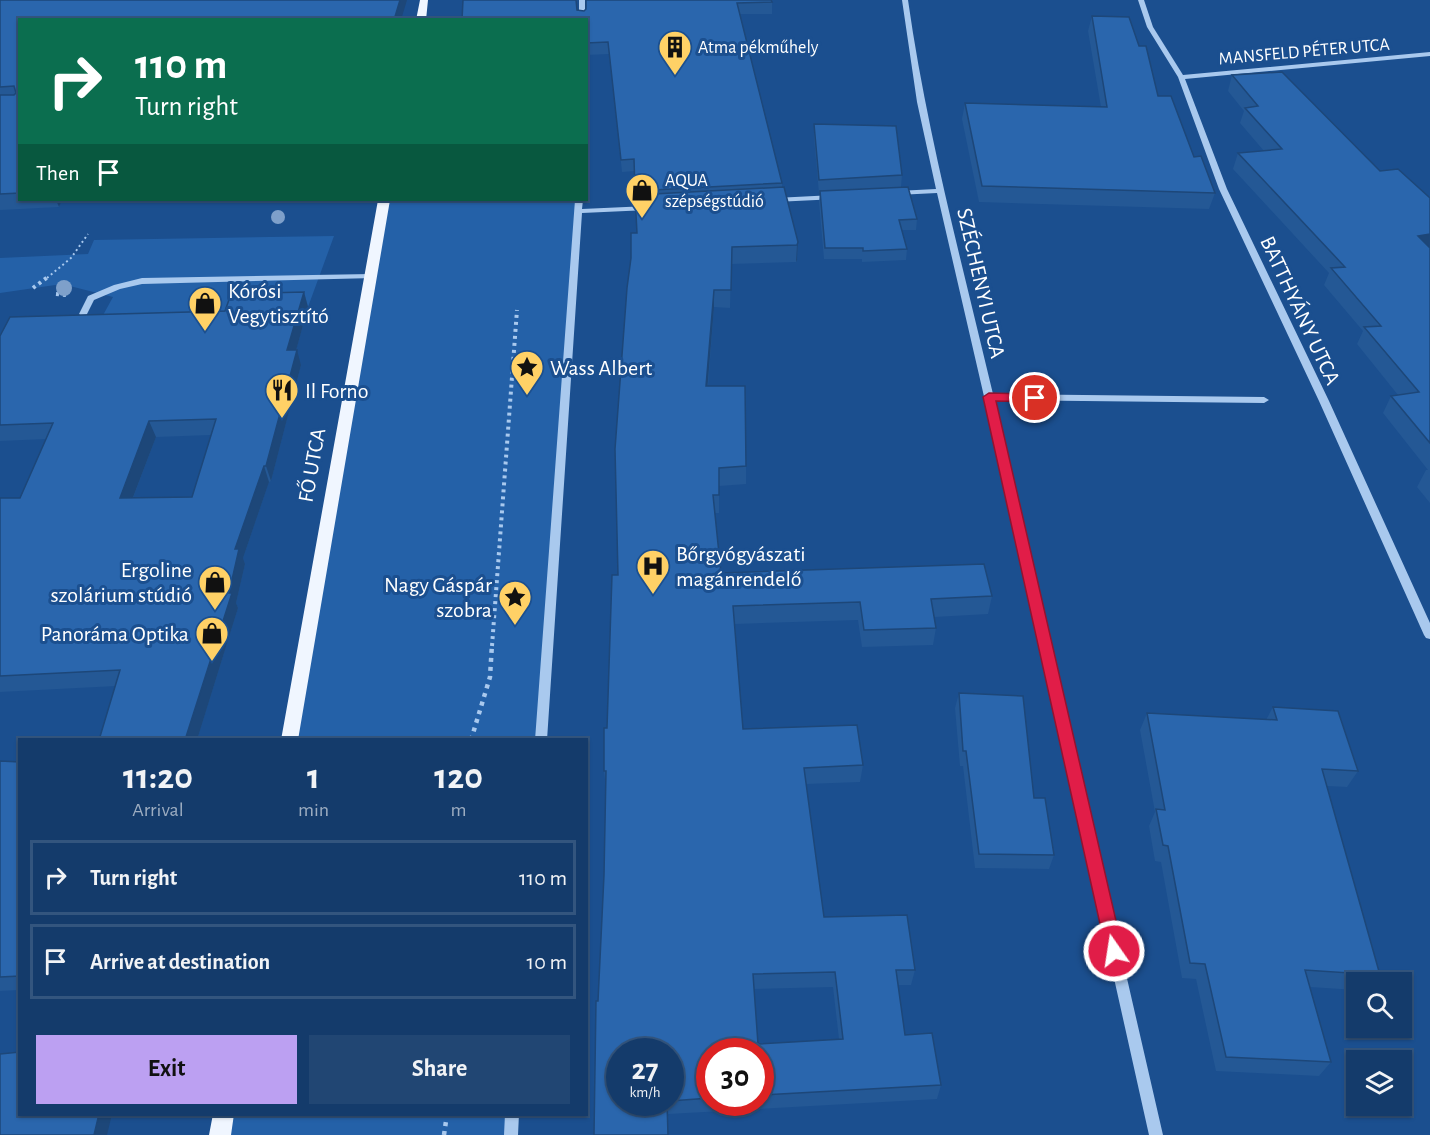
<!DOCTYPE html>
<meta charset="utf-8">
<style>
body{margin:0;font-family:"Alegreya Sans",sans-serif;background:#214673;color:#f1f3f6;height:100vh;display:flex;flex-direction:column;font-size:22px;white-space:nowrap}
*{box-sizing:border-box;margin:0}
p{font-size:20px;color:#9dadc1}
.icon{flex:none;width:33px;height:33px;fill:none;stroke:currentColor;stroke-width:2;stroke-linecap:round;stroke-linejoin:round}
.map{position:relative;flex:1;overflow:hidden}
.side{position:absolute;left:18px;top:738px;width:570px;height:378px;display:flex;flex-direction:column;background:#143b6b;border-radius:0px;box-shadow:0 2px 4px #0004,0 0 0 2px #33557e}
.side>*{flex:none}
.guide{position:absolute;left:18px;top:18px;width:570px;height:183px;border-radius:0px;box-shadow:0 2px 4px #0004,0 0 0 2px #33557e;background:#0b6e4f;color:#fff;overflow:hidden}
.fabs{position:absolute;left:1346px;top:972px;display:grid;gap:12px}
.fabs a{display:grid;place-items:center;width:66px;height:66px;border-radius:0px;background:#143b6b;box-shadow:0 2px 4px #0004,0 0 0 2px #33557e;font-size:30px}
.speed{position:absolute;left:606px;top:1038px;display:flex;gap:12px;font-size:30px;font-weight:700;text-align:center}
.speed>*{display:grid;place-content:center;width:78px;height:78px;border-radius:50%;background:#143b6b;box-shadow:0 2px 4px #0004,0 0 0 2px #33557e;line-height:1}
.speed small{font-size:15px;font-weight:400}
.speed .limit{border:9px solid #d22;background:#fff;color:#111}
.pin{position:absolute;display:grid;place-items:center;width:51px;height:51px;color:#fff;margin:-26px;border:3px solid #fff;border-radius:50%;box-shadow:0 2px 6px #0007}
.me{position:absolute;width:66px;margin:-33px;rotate:347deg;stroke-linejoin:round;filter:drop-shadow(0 0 4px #0008)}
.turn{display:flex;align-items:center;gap:21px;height:126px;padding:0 18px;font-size:27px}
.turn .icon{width:78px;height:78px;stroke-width:2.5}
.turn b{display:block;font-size:42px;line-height:51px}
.then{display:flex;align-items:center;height:57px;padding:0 18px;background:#0003;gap:12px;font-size:22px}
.eta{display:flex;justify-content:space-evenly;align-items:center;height:102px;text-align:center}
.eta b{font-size:36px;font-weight:700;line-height:42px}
.primary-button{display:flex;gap:12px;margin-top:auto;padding:12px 18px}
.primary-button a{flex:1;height:69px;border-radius:0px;background:#bca0f2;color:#111;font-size:24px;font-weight:700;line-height:69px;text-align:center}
.primary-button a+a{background:#214673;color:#f1f3f6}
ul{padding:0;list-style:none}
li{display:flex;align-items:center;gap:18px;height:75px;margin:0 12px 9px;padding:0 6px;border:3px solid #33557e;border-radius:0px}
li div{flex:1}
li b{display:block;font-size:22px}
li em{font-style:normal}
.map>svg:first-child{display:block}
</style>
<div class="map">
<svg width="1430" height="1135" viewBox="0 0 1430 1135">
<rect width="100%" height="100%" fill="#1b4f8f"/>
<!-- green -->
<path fill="#2461a8" d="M384,200H579L541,739L289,740Z
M334,236L308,307L102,317L113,297L62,284L0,293V258L88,254L94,240Z
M224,1115H512L511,1135H220Z"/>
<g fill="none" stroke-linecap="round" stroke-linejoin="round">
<!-- path-far2 -->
<path stroke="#a9c9ee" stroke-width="2" stroke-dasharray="2 3" stroke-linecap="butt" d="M103,202L149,200
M47,278L71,258L88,234"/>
<!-- path-far1 -->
<path stroke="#a9c9ee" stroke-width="4" stroke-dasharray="3 4" stroke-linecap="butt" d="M33,288L49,276
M56,294L66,295
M492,646L517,310"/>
<!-- path -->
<path stroke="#a9c9ee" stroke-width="4.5" stroke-dasharray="4 5" stroke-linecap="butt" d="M471,740L490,677L492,644
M444,1135L447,1114"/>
<!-- minor -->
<path fill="#a9c9ee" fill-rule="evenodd" d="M579,0H585V20H579Z
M902,0H908C927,134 962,263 993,394L1264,397L1269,400L1264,403L994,400L1163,1135H1149L986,405L937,193L897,195L893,193L897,191L936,189L917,102Z
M1138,0H1144L1153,27L1183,75L1430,52V56L1185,79L1227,189L1329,401L1430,623V639L1426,638L1424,635L1319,401L1219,189L1178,77L1147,27Z
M834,195L838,197L837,199L775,202L771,200L775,198Z
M575,200H583L582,209L648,206L652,208L648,210L582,213L547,740H535Z
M371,274H374V278L142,284L120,289L94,300L86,316L83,317L79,314L88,296L114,285L142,278Z
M505,1114H519L518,1135H504Z"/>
<!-- major -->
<path fill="#f0f6ff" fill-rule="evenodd" d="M420,0H428L426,20H416Z
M378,200H390L298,740H281Z
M213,1114H234L231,1135H209Z"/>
</g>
<!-- trees -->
<g fill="#7ea0ca">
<circle cx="278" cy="217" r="7"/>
<circle cx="64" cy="288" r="8"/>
</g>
<!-- wall -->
<path fill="#245895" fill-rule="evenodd" d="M0,0L20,20V200H62L59,207L0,210Z
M463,0H577V10L584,11L586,9V0L772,2V14H740L782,183V187L798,242L797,260L796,262L731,264L730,308L714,307L708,386L746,466V484L719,486V513H715L721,573L992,596L988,614L934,617L936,628L933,645L862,647L858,620L735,624L743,729L863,765L860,782L806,784L824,917L915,970L911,985H898L905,1035L941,1085L937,1099L668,1114V1135H594L598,1001L604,875L606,788L604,771L618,575L637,233L635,171L622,172L609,54L586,55V20ZM833,987L839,1039L758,1044L754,989ZM670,1052V1102H620ZM710,1052H760V1102H710Z
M1092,16L1158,96L1215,193L1209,209L979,202L962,119L965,103L1101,107L1088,31Z
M1232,75L1380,171L1430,198V503L1417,487L1426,470H1428L1383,413L1391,396L1398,395L1357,344L1363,331L1324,285L1329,273L1233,169L1238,153L1264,151L1240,123L1244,111L1228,91Z
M814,124L902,175L901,187L917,219L916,230H902L907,249L906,260L862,262V259H824L819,202L820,193H819L814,138Z
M304,292L308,307L296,350L301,365L271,481L269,482L243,558L245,564L236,603L238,608L197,740H99L116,686L0,692V498H20L46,439L0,441V336L225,311ZM211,435L192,497L133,498L156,437Z
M959,693L1034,798L1054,855L1049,869L975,868L963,766H960L955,708Z
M1273,707L1358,771L1347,787L1327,786L1380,975L1375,982H1356V990L1310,987L1331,1062L1319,1076L1216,1071L1196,979L1182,978L1161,862L1155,861L1149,826L1155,812L1140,730L1147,713L1266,720Z
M0,761L20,762V990L0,991Z"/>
<!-- shaded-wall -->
<path fill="#1d4779" d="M400,0H407L401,20H394Z
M56,200H62L59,207Z
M1430,234V250L1418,236Z
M798,242L797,260L796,262L797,245Z
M714,290V307L706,404V386Z
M304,292L308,307L292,365L287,350Z
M297,350L301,365L271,481L266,466Z
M149,421L156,437L127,513L120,498Z
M264,466L269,482L243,558L245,564L236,603L238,608L197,740H185L229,593L235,549Z
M99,1114H112L107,1135H94Z"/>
<!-- building -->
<path fill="#2a66ad" stroke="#1d4779" stroke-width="1.5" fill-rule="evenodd" d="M0,0H400L394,20H20V193L0,194V95H14L16,93L14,86L0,87Z
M463,0H576L577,10L584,11L586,9V0H771L772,2L737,3L782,183L635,191L634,159L621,160L608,42L586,43V20H462Z
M1092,16L1129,17L1139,46H1146L1158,96H1171L1194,157L1201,156L1215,193L982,186L965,103L1107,107Z
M1282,72L1380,171L1398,169L1430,198V234L1418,236L1430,248V443L1391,396L1419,392L1364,327L1381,326L1331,268L1345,267L1238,153L1282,149L1245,108L1258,106L1232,75Z
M814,124L896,126L902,175L819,180Z
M784,187L798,242L797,245L732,247L731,290H714L706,386H745L746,466L719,468V495H713L721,573L984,564L992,596L931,599L936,628L864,630L860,602L733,606L743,729L857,725L863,765L804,768L824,917L907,915L915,970H896L905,1035L932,1033L941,1085L760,1095V1052H710V1098L670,1101V1052H620V1102H667L668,1135H594L596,1001H598L604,875L606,771H604V728H607L612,575H618L615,449L627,288L631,258V233H637L635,195ZM835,972L843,1039L758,1044L753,974Z
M908,187L917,219L899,220L907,249L863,251V248H825L820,191Z
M304,292L287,350H297L266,466H264L235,549H239L229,593H232L185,740H99L120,670L0,676V498H20L53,423L0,425V336L10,317L225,311L231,294ZM216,419L192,497L120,498L149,421Z
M959,693L1023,696L1034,798H1045L1054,855L979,854L966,751H963Z
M1273,707L1338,711L1358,771L1322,769L1380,975L1305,970L1331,1062L1226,1057L1205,964L1190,963L1168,846L1163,845L1156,809L1165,810L1147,713L1277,720Z
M0,761L20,762V976L0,977Z
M20,1052V1114H99L94,1135H0V1054Z"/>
<!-- route -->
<path fill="#e11d48" stroke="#92132f" stroke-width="1.5" d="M989,393L1035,394L1041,398L1035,402L996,401L1123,951L1120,956L1114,959L1108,956L1106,951L983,397Z"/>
<!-- icons -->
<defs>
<symbol id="building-pin" viewBox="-11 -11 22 30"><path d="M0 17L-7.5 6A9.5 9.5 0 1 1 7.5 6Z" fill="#ffd166" stroke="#1b4f8f"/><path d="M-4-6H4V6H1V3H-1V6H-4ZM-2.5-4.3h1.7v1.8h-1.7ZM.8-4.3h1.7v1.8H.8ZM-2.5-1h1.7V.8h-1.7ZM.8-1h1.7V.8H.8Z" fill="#111"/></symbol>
<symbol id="shop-pin" viewBox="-11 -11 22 30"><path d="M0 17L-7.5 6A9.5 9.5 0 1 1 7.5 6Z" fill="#ffd166" stroke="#1b4f8f"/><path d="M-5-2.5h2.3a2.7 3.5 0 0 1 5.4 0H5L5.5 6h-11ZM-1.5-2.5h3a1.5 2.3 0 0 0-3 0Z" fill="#111"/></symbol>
<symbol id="sight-pin" viewBox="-11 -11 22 30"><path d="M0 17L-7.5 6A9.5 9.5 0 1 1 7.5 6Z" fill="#ffd166" stroke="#1b4f8f"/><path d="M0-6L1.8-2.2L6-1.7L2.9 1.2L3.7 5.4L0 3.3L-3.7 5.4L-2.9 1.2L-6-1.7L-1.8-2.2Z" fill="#111"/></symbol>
<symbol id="restaurant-pin" viewBox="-11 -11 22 30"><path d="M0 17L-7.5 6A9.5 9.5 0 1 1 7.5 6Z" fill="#ffd166" stroke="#1b4f8f"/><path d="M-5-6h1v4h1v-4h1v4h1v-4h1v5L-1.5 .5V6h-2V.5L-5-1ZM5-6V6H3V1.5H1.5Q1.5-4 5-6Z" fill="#111"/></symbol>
<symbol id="hospital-pin" viewBox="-11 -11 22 30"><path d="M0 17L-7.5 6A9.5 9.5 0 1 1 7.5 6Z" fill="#ffd166" stroke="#1b4f8f"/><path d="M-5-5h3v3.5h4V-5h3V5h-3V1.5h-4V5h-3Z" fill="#111"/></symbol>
</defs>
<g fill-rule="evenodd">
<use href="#building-pin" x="656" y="28" width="38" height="52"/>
<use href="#shop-pin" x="623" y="171" width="38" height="52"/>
<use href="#shop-pin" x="186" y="284" width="38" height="52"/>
<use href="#sight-pin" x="508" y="348" width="38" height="52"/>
<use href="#restaurant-pin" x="263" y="371" width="38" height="52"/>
<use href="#hospital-pin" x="634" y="547" width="38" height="52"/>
<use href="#shop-pin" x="196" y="563" width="38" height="52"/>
<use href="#sight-pin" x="496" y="578" width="38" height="52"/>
<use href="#shop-pin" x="193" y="614" width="38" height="52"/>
</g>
<g text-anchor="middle" stroke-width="6" stroke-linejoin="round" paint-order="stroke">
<!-- far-poi labels -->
<g font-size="18" fill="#fff" stroke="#1b4f8f" text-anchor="start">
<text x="698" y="53">Atma pékműhely</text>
<text x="665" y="186">AQUA<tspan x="665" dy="21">szépségstúdió</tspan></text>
</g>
<!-- far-street labels -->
<g font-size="18" fill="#fff" stroke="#1b4f8f">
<text transform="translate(1304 51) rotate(-5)" y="6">MANSFELD PÉTER UTCA</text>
</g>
<!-- street labels -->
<g font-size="22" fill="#fff" stroke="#1b4f8f">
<text transform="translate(982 283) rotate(77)" y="8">SZÉCHENYI UTCA</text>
<text transform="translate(1301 310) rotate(65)" y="8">BATTHYÁNY UTCA</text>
<text transform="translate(311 465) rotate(-80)" y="8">FŐ UTCA</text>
</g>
<!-- poi labels -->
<g font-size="22" fill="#fff" stroke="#1b4f8f" text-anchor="start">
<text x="228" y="298">Kórósi<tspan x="228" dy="25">Vegytisztító</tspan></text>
<text x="550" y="375">Wass Albert</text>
<text x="305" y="398">Il Forno</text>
<text x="676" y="561">Bőrgyógyászati<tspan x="676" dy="25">magánrendelő</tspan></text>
<text x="192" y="577" text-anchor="end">Ergoline<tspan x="192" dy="25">szolárium stúdió</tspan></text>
<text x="492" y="592" text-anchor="end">Nagy Gáspár<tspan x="492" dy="25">szobra</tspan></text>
<text x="189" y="641" text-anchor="end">Panoráma Optika</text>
</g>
</g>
</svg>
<div class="fabs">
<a><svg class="icon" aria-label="search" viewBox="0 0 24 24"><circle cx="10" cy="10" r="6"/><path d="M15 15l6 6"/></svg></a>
<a><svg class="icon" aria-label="layers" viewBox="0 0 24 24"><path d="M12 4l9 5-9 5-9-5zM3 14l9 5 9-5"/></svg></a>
</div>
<div class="speed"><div>27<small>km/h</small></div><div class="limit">30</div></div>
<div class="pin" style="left:1035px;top:398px;background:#d93025"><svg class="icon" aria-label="arrive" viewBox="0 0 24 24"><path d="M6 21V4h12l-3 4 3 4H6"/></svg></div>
<svg class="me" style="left:1114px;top:951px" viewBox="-20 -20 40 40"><circle r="17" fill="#e11d48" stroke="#fff" stroke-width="3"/><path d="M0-11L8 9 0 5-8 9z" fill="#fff"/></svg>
<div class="guide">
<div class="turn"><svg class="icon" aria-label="right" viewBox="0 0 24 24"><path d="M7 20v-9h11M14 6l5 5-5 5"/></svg><div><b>110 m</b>Turn right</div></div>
<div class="then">Then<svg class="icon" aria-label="arrive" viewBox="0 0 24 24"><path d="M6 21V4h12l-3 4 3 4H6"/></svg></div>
</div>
<section class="side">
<div class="eta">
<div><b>11:20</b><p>Arrival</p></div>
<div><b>1</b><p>min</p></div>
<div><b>120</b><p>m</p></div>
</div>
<ul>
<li><svg class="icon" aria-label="right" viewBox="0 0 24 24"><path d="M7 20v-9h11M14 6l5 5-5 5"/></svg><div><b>Turn right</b></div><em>110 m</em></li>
<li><svg class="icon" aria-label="arrive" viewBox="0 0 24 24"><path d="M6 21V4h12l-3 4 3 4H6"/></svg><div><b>Arrive at destination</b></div><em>10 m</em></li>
</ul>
<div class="primary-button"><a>Exit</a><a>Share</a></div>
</section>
</div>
